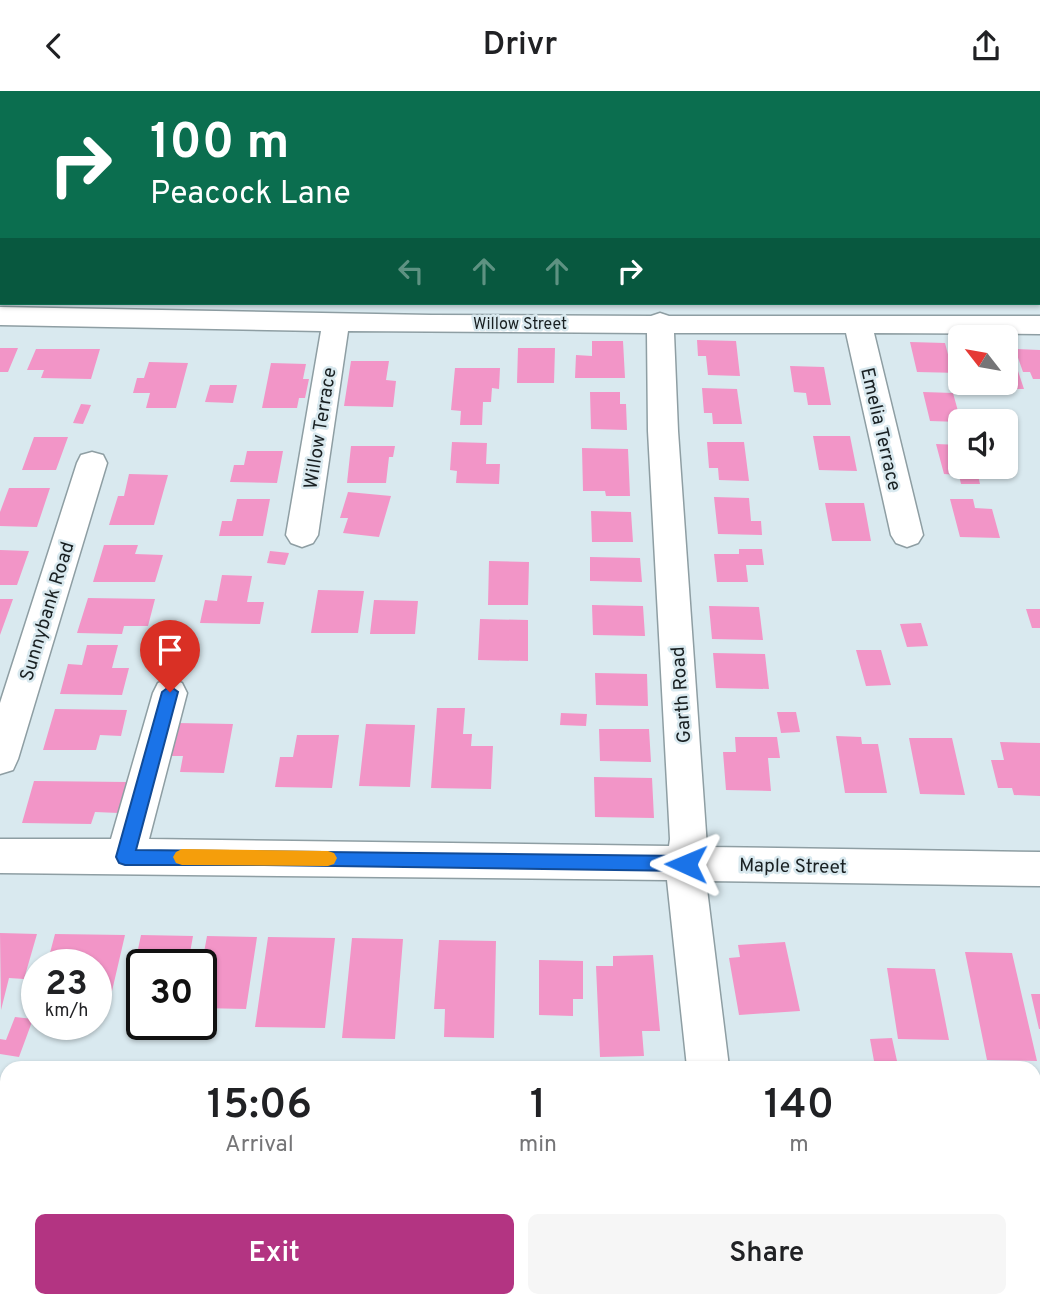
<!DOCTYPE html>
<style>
body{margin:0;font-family:Overpass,sans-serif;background:#f6f6f6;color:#202124;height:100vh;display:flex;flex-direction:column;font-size:26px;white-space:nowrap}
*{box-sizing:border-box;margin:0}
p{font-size:23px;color:#757577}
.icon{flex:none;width:38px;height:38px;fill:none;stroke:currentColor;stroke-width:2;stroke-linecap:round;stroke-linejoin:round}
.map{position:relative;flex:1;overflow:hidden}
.details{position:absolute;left:0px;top:970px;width:1041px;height:247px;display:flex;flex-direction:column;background:#fff;border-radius:21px 21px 0 0;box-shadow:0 2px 5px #0004}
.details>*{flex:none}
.top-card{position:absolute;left:0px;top:0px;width:1041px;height:214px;box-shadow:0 2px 5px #0004;background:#0b6e4f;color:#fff;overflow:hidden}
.needle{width:46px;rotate:301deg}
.controls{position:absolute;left:948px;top:234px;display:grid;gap:14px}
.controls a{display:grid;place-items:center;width:70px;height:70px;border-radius:10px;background:#fff;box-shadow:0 2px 5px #0004;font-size:35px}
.speed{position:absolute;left:21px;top:858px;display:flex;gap:14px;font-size:35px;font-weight:700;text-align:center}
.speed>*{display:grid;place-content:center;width:91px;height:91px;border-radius:50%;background:#fff;box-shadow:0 2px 5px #0004;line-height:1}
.speed small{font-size:18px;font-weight:400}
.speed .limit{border:4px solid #111;border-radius:10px;background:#fff;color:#111}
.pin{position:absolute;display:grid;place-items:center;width:60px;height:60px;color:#fff;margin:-72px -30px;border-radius:50% 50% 50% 0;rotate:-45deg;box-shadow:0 0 7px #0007}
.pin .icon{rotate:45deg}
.me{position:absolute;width:77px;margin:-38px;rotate:271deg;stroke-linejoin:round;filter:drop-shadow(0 0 5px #0008)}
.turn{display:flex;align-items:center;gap:24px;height:147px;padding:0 35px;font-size:32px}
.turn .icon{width:91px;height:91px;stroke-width:2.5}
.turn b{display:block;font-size:49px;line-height:60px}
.lanes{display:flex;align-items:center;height:66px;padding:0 35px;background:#0003;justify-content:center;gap:35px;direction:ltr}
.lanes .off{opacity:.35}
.eta{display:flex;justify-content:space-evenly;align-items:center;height:119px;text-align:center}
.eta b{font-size:42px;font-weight:600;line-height:49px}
.action{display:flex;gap:14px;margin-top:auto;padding:14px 35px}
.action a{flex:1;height:80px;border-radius:10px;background:#b33482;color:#fff;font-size:28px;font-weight:600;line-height:80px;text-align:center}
.action a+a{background:#f6f6f6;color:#202124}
header{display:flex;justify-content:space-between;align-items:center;height:91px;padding:0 35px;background:#fff;font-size:32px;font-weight:600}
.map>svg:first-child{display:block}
</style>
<header><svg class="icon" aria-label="back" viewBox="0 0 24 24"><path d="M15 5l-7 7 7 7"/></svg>Drivr<svg class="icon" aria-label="share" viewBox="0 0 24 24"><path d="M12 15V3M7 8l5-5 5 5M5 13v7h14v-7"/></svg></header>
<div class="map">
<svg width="1040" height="1215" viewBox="0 0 1040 1215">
<rect width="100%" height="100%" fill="#d9e9ef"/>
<!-- building -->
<path fill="#f295c7" d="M697,249L736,250L740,285L708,284L706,265H698Z
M592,250H623L625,287H575L576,264L592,265Z
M910,251L945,252L950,271H960L961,282L917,281Z
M0,257H18L8,281H0Z
M518,257H555L554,292H517Z
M36,258H100L91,288L41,287L44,279H27Z
M1015,258L1040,259V288H1033L1030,281H1023Z
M351,270H389L386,289L396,290L393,316L344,315Z
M149,271L188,272L176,317H146L150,302H133L137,287H144Z
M271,272L306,273L303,288H309L305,307H299L297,317H262Z
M790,275L824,276L831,314H808L806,302L794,301Z
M455,277H500L499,298L492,297L491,311H483L482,334H460L461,320L451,319Z
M1006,280H1018L1024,298H1001L999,292H1006Z
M210,294H237L233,312L205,311Z
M702,297L737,298L742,333H713L712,322H704Z
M590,301H620V313H626L627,339L591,338Z
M923,301L953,302L961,331L930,330Z
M81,313L91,314L83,333L73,332Z
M813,345H850L857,380L819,379Z
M34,346H68L56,379H22Z
M452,351L487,352L486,373H500L499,393L456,392L457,380L450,379Z
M707,351H744L749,390L719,389L718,377H709Z
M936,353L961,354V376H976L980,393H961L959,384L944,383Z
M351,355H395L393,366H389L386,392H347Z
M582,357L628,358L630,405H606L605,400H583Z
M247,360H283L277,392L230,391L234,374H244Z
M129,383L168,384L154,434H109L118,405H124Z
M9,397H50L37,436L0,435V421Z
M348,401L391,405L379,446L343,442L348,427H340Z
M714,406L749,407L751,430H761L762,444L718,443Z
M237,408H270L263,445H219L222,430H232Z
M950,408H973L975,417L992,418L1000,447L960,446Z
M825,412H864L871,450H832Z
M591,420L631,421L633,451H592Z
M104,454H138L135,463L163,464L155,491H93Z
M739,458H762L764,474H746L748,491H717L714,463H739Z
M0,459L29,460L17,494H0Z
M270,460L289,462L285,474L267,472Z
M590,466L640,467L642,491L590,490Z
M489,470L529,471L528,514H488Z
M222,484L252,485L247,511H264L260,533L200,532L205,509L217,510Z
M318,499L364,500L358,542H311Z
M88,507L155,508L148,535H124L122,543L77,542Z
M0,508H13L0,544Z
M374,509L418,510L415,543H370Z
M592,514L643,515L645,545L593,544Z
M709,515L759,516L763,549L712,548Z
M1026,518H1040V537H1032Z
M480,528L528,529V570L478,569Z
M921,532L928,555L907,556L900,533Z
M87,554H118L112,577H129L122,604L60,603L68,573L82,574Z
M856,559H881L891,594L866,595Z
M713,562L765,563L769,598L716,597Z
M595,582L647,583L648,615L596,614Z
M437,617H465L463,643H472L471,655H493L491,698L431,697Z
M55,618L127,619L121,645L100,644L96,659H43Z
M777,621H796L800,641L781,642Z
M561,622L587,623L586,635L560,634Z
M177,632L233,633L224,682L180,681L183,665H170Z
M366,633L415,634L410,696L359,695Z
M599,638H649L651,671L600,670Z
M297,644H339L332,697L275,696L280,666H293Z
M836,645L861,646L862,653H878L887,702H845Z
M735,646H777L780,667H768L771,700L726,699L723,661H736Z
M909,647H952L965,704L920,703Z
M1000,651L1040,652V705L1014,704L1012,697H998L991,669H1004Z
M594,686L652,687L654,727L595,726Z
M34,690L127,691L119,722L95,721L91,733L22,732Z
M0,842L37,843L24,888L9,887L1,919Z
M55,843L125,844L112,900H96V873H47Z
M141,844L193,845L188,873H142V906H128Z
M207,845L257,846L246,918L201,917V878Z
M268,846L335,847L325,937L255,936Z
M352,847L403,848L395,948L342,947Z
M439,849L496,850L494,947L444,946L445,918H434Z
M785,851L800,920L739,924L729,867L740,866L738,854Z
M965,861L1012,862L1037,970L987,969Z
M653,864L660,940H642L644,965L600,966L596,875H613V865Z
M539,869L583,870V908H573V925L539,924Z
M887,877L935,878L949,949L898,948Z
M1031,903H1040V938H1039Z
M15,926L33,928L19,966L0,963V948L6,949Z
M892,947L897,970H874L870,948Z
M333,1209L332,1215H263L264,1211Z
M391,1209H493V1215H391Z
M609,1209H718L719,1213L610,1215Z
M826,1209H889L891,1215H827Z
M924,1209H957L958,1215H926Z"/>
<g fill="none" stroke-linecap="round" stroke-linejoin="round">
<defs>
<path id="street" d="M496,0H518V2H496Z
M0,62H2V76H0Z
M0,216L431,224L651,225L660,222L669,225H1040V243L874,242L923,444L918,452L907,456L896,452L891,444L846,242H674L678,340L707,756L1040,761V795L706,790L729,976H687L667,789L0,782V748H111L153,602L158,592L170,588L182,592L187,602L149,748L669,755L670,748L648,340L647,242L348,240L318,444L313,452L302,456L291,452L286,444L321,240L0,234Z
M92,361L103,364L107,372L18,668L13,679L0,683V612L77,372L81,364Z
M0,1126H7V1172H0Z
M735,1209H783L785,1215H737Z"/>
</defs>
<!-- street casing -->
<use href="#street" stroke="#8e9ea3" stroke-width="3"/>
<!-- street -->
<use href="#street" fill="#fff" fill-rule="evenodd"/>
</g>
<!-- route -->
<path fill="#1a73e8" stroke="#114b97" stroke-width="2" d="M170,595L178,601L136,759L686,765L692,767L695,773L692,778L686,780L264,774H125L119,772L116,766L162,601Z"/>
<!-- slow -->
<path fill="#f59e0b" d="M182,758L328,760L334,762L337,767L334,773L328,775L182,774L176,772L173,766L176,761Z"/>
<g text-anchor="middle" stroke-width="5" stroke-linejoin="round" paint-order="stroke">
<!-- far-street labels -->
<g font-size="16" fill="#192022" stroke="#d9e9ef">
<text x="520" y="238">Willow Street</text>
</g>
<!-- street labels -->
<g font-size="19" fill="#192022" stroke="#d9e9ef">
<text transform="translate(319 337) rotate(-81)" y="7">Willow Terrace</text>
<text transform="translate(882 338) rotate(77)" y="7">Emelia Terrace</text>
<text transform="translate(46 520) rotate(-73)" y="7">Sunnybank Road</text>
<text transform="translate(680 604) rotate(-94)" y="7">Garth Road</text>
<text transform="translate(793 774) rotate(1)" y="7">Maple Street</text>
</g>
</g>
</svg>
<div class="controls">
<a><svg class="needle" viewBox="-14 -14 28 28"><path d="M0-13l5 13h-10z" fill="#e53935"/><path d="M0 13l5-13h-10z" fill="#757577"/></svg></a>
<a><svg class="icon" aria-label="sound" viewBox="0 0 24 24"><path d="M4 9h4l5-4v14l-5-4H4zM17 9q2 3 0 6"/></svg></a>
</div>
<div class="speed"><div>23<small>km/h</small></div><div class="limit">30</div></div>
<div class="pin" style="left:170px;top:601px;background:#d93025"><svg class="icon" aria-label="arrive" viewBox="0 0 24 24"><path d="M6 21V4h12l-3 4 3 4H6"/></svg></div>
<svg class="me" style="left:686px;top:773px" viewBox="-20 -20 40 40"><path d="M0-17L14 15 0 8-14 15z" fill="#1a73e8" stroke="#fff" stroke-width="4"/></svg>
<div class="top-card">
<div class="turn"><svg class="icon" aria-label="right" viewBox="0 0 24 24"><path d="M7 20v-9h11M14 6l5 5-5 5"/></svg><div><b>100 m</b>Peacock Lane</div></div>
<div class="lanes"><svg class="icon off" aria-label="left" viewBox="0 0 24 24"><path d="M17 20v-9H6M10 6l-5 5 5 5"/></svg><svg class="icon off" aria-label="ahead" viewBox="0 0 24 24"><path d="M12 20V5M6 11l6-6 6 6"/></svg><svg class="icon off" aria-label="ahead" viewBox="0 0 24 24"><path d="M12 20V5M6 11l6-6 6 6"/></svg><svg class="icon" aria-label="right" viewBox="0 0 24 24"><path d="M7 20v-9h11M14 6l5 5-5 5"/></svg></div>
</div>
<section class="details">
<div class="eta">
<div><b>15:06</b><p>Arrival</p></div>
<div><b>1</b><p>min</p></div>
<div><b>140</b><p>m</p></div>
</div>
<div class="action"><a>Exit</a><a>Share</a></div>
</section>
</div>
